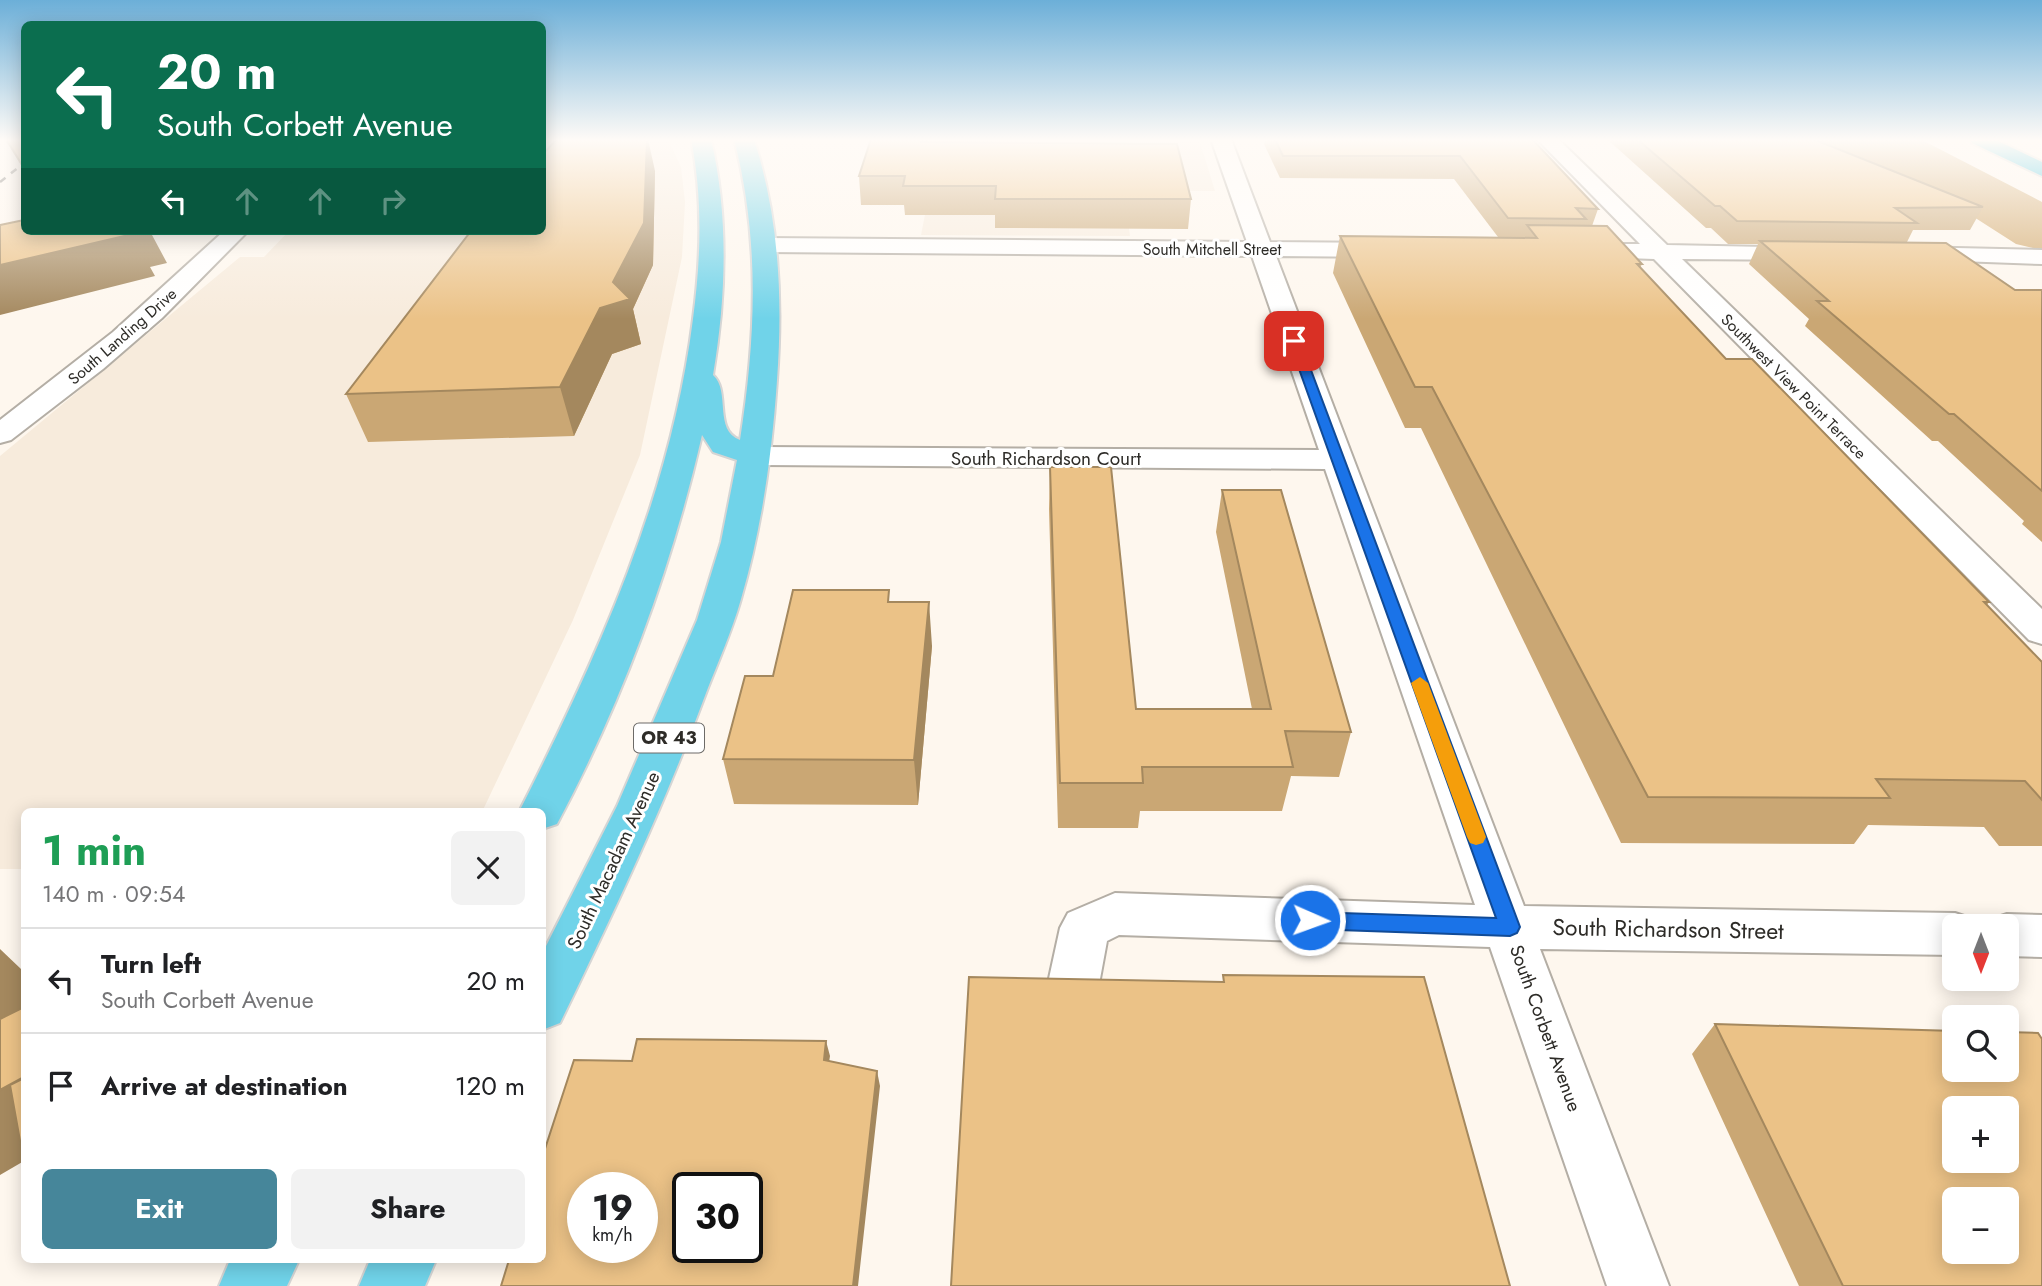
<!DOCTYPE html>
<meta charset="utf-8">
<style>
body{margin:0;font-family:Jost,sans-serif;background:#f2f2f2;color:#202124;height:100vh;display:flex;flex-direction:column;font-size:26px;white-space:nowrap}
*{box-sizing:border-box;margin:0}
p{font-size:23px;color:#757577}
.icon{flex:none;width:38px;height:38px;fill:none;stroke:currentColor;stroke-width:2;stroke-linecap:round;stroke-linejoin:round}
.map{position:relative;flex:1;overflow:hidden}
.drawer{position:absolute;left:21px;top:808px;width:525px;height:455px;display:flex;flex-direction:column;background:#fff;border-radius:10px;box-shadow:0 4px 18px #0003}
.drawer>*{flex:none}
.top-card{position:absolute;left:21px;top:21px;width:525px;height:214px;border-radius:10px;box-shadow:0 4px 18px #0003;background:#0b6e4f;color:#fff;overflow:hidden}
.needle{width:46px;rotate:180deg}
.controls{position:absolute;left:1942px;top:914px;display:grid;gap:14px}
.controls a{display:grid;place-items:center;width:77px;height:77px;border-radius:10px;background:#fff;box-shadow:0 4px 18px #0003;font-size:35px}
.speed{position:absolute;left:567px;top:1172px;display:flex;gap:14px;font-size:35px;font-weight:700;text-align:center}
.speed>*{display:grid;place-content:center;width:91px;height:91px;border-radius:50%;background:#fff;box-shadow:0 4px 18px #0003;line-height:1}
.speed small{font-size:18px;font-weight:400}
.speed .limit{border:4px solid #111;border-radius:10px;background:#fff;color:#111}
.pin{position:absolute;display:grid;place-items:center;width:60px;height:60px;color:#fff;margin:-30px;border-radius:14px;box-shadow:0 4px 10px #0006}
.me{position:absolute;width:77px;margin:-38px;rotate:92deg;stroke-linejoin:round;filter:drop-shadow(0 0 5px #0008)}
.turn{display:flex;align-items:center;gap:24px;height:147px;padding:0 21px;font-size:32px}
.turn .icon{width:91px;height:91px;stroke-width:2.5}
.turn b{display:block;font-size:49px;line-height:60px}
.lanes{display:flex;align-items:center;height:66px;padding:0 21px;background:#0003;justify-content:center;gap:35px;direction:ltr}
.lanes .off{opacity:.35}
.round{display:grid;place-items:center;flex:none;width:74px;height:74px;border-radius:10px;background:#f2f2f2}
.summary{display:flex;align-items:center;justify-content:space-between;height:119px;padding:0 21px}
h1{font-size:42px;font-weight:700;line-height:52px;color:#1e9e55}
.primary-button{display:flex;gap:14px;margin-top:auto;padding:14px 21px}
.primary-button a{flex:1;height:80px;border-radius:10px;background:#46869a;color:#fff;font-size:28px;font-weight:700;line-height:80px;text-align:center}
.primary-button a+a{background:#f2f2f2;color:#202124}
ul{padding:0;list-style:none}
li{display:flex;align-items:center;gap:21px;height:105px;padding:0 21px;border-top:2px solid #e0e0e0}
li div{flex:1}
li b{display:block;font-size:26px}
li em{font-style:normal}
.map>svg:first-child{display:block}
</style>
<div class="map">
<svg width="2042" height="1286" viewBox="0 0 2042 1286">
<rect width="100%" height="100%" fill="#fef7ee"/>
<!-- built -->
<path fill="#f7ebdc" d="M543,139H668L681,167L685,202L682,257L640,455L573,620L482,812H24V869H0V456L240,257H264L289,231H542Z
M940,139H1199L1215,191H1124L1130,236L921,235Z"/>
<!-- forest -->
<path fill="#d2aa6f" d="M1772,139H1920L2042,202V250L2016,244L1952,203Z"/>
<g fill="none" stroke-linecap="round" stroke-linejoin="round">
<defs>
<path id="minor" d="M1211,139H1231L1270,242L1389,243L1397,245L1401,250L1397,255L1389,257L1276,256L1524,906L1955,913L1973,919L1976,926H1955V955L1540,949L1669,1286H1607L1490,947L1119,935L1107,941L1095,1006L1087,1023L1069,1030L1051,1023L1043,1006L1060,928L1068,913L1115,893L1475,905L1325,469L755,465L744,463L739,456L744,449L755,447L1319,450L1252,256L765,252L757,250L753,245L757,240L765,238L1247,242Z
M1537,139H1558L1667,245L1814,248L1818,253L1814,258L1806,260L1682,259L2042,609V644L2029,640L1654,259L1571,256L1567,251L1571,246L1579,244H1640Z
M224,231H248L162,318L103,369L11,440L0,443V420L113,332Z
M1912,247L2042,250V264L1904,259L1900,254L1904,249Z
M2007,914L2042,915V957L2007,956V926H1987L1989,920Z"/>
<path id="major" d="M691,139H711C729,216 726,298 713,375C731,391 713,430 740,440C756,338 760,239 734,139H754C779,218 783,298 777,380C772,454 762,527 741,599C732,631 718,662 706,693C664,806 613,914 560,1023L542,1030V954L617,806L697,620L721,542L737,460L713,452L702,435C671,570 622,702 557,824L542,829V812H519C598,656 671,495 693,319C701,258 703,199 691,139Z
M230,1260H299L287,1286H219Z
M370,1260H436L425,1286H359Z"/>
<path id="highway" d="M1969,139H1994L2042,162V176L1972,143Z"/>
</defs>
<!-- minor casing -->
<use href="#minor" stroke="#b4aea5" stroke-width="4"/>
<!-- major casing -->
<use href="#major" stroke="#d5d5d4" stroke-width="4"/>
<!-- highway casing -->
<use href="#highway" stroke="#d5d5d4" stroke-width="4"/>
<!-- minor -->
<use href="#minor" fill="#fff" fill-rule="evenodd"/>
<!-- major -->
<use href="#major" fill="#70d3e9" fill-rule="evenodd"/>
<!-- highway -->
<use href="#highway" fill="#11b6db" fill-rule="evenodd"/>
<!-- rail -->
<path stroke="#585550" stroke-width="2.5" stroke-dasharray="7 7" stroke-linecap="butt" d="M0,182L24,163"/>
</g>
<!-- wall -->
<path fill="#caa774" d="M5,139H24V170Z
M929,139L928,142L1191,199L1188,229L995,228V215H905L904,205H861L859,176Z
M1265,139H1532L1598,209L1592,226L1642,264L1640,268L1726,359L1989,602L1987,605L2042,662V846H1999L1984,827L1868,825L1854,844L1621,843L1421,428H1405L1333,273L1340,236L1498,237L1454,179L1280,178L1264,144Z
M1607,139H1813L1983,207L1970,230H1913L1907,242L2015,290H2042V542L2022,524L2024,521L1938,441H1932L1805,326L1809,319L1749,264L1758,244H1728L1711,228H1706Z
M655,171L653,265L633,309L641,344L612,354L574,436L368,442L346,394Z
M1050,467L1136,709H1252L1216,532L1222,490L1351,732L1339,777L1291,776L1282,811H1140L1138,828H1058L1049,509Z
M890,602L932,646L918,805L734,804L723,759L773,676Z
M1715,1024L2042,1286H1799L1692,1054Z"/>
<!-- shaded-wall -->
<path fill="#a4885e" d="M647,139H648L655,171L653,265L633,309L641,344L612,354L574,436L560,387L613,282Z
M921,139H929L922,169L921,142Z
M129,231H171L152,235L167,263L150,267L155,276L0,315V265Z
M929,602L932,646L918,805L914,760Z
M0,949L21,969L24,986V1066L0,1045Z
M826,1041L830,1056L827,1075L824,1060Z
M877,1071L880,1086L858,1286H853Z
M24,1077V1161L0,1175V1090Z"/>
<!-- building -->
<path fill="#ebc287" stroke="#a4885e" stroke-width="2" fill-rule="evenodd" d="M6,139H24V168Z
M557,139H647L644,223L613,282L630,299L600,308L560,387L346,394L471,231H542V155Z
M871,139H921V142L1177,144L1191,199H995L996,186H903L905,176H859Z
M1275,139H1532L1598,209L1576,208L1586,219L1508,218L1460,156H1283Z
M1637,139H1813L1983,207L1895,208L1917,223L1737,221L1720,206H1715Z
M24,220V231H130L133,234L0,265V225Z
M1527,225L1607,226L1642,264H1637L1726,359H1752L1989,602H1984L2042,662V800L2025,781L1876,779L1890,798L1648,797L1432,387H1415L1340,236L1537,238Z
M1760,241L1946,243L2015,290H2042V491L1954,414H1949L1817,301H1829Z
M1050,467H1111L1136,709H1271L1222,490H1281L1351,732L1285,731L1293,767H1142L1143,783H1060Z
M793,590H889L888,602H929L914,760L723,759L745,676H773Z
M1223,975L1424,977L1510,1286H951L969,977L1224,982Z
M24,1007V1077L0,1090V1019Z
M1715,1024L1955,1031V1069H2007V1032L2038,1033L2042,1039V1286H1843ZM1955,1108H2007V1160H1955ZM1955,1199H2007V1251H1955Z
M637,1039L826,1041L824,1060L877,1071L853,1286H501L509,1260H542V1158L574,1060L632,1061ZM583,1188H642V1248H583ZM688,1188H747V1248H688Z
M24,1078V1163L10,1085Z"/>
<!-- sky -->
<linearGradient id="sky" x2="0" y2="1"><stop stop-color="#6cafd8"/><stop offset="0.44" stop-color="#fffbf7"/><stop offset="1" stop-color="#fffbf7" stop-opacity="0"/></linearGradient>
<rect width="2042" height="319" fill="url(#sky)"/>
<!-- route -->
<path fill="#1a73e8" stroke="#114b97" stroke-width="2" d="M1294,337L1300,341L1520,927L1517,933L1510,936L1310,929L1303,926L1300,920L1303,914L1310,912L1496,918L1289,341Z"/>
<!-- slow -->
<path fill="#f59e0b" d="M1420,677L1428,683L1486,837L1483,843L1476,845L1470,843L1467,837L1411,683Z"/>
<g text-anchor="middle" stroke-width="6" stroke-linejoin="round" paint-order="stroke">
<!-- far-street labels -->
<g font-size="16" fill="#2e2c28" stroke="#fff">
<text x="1212" y="255">South Mitchell Street</text>
<text transform="translate(122 336) rotate(-41)" y="6">South Landing Drive</text>
<text transform="translate(1794 386) rotate(45)" y="6">Southwest View Point Terrace</text>
</g>
<!-- shield labels -->
<rect fill="#fff" stroke="#6d6b68" stroke-width="2" x="634" y="723.5" width="70" height="29" rx="5"/>
<g font-size="18" font-weight="bold" fill="#2e2c28">
<text x="669" y="744">OR 43</text>
</g>
<!-- street labels -->
<g font-size="19" fill="#2e2c28" stroke="#fff">
<text x="1046" y="465">South Richardson Court</text>
<text transform="translate(613 860) rotate(-65)" y="7">South Macadam Avenue</text>
<text transform="translate(1546 1028) rotate(70)" y="7">South Corbett Avenue</text>
</g>
<!-- near-street labels -->
<g font-size="23" fill="#2e2c28" stroke="#fff">
<text transform="translate(1668 929) rotate(1)" y="8">South Richardson Street</text>
</g>
</g>
</svg>
<div class="controls">
<a><svg class="needle" viewBox="-14 -14 28 28"><path d="M0-13l5 13h-10z" fill="#e53935"/><path d="M0 13l5-13h-10z" fill="#757577"/></svg></a>
<a><svg class="icon" aria-label="search" viewBox="0 0 24 24"><circle cx="10" cy="10" r="6"/><path d="M15 15l6 6"/></svg></a>
<a>+</a>
<a>−</a>
</div>
<div class="speed"><div>19<small>km/h</small></div><div class="limit">30</div></div>
<div class="pin" style="left:1294px;top:341px;background:#d93025"><svg class="icon" aria-label="arrive" viewBox="0 0 24 24"><path d="M6 21V4h12l-3 4 3 4H6"/></svg></div>
<svg class="me" style="left:1310px;top:920px" viewBox="-20 -20 40 40"><circle r="17" fill="#1a73e8" stroke="#fff" stroke-width="3"/><path d="M0-11L8 9 0 5-8 9z" fill="#fff"/></svg>
<div class="top-card">
<div class="turn"><svg class="icon" aria-label="left" viewBox="0 0 24 24"><path d="M17 20v-9H6M10 6l-5 5 5 5"/></svg><div><b>20 m</b>South Corbett Avenue</div></div>
<div class="lanes"><svg class="icon" aria-label="left" viewBox="0 0 24 24"><path d="M17 20v-9H6M10 6l-5 5 5 5"/></svg><svg class="icon off" aria-label="ahead" viewBox="0 0 24 24"><path d="M12 20V5M6 11l6-6 6 6"/></svg><svg class="icon off" aria-label="ahead" viewBox="0 0 24 24"><path d="M12 20V5M6 11l6-6 6 6"/></svg><svg class="icon off" aria-label="right" viewBox="0 0 24 24"><path d="M7 20v-9h11M14 6l5 5-5 5"/></svg></div>
</div>
<section class="drawer">
<div class="summary"><div><h1>1 min</h1><p>140 m · 09:54</p></div><a class="round"><svg class="icon" aria-label="close" viewBox="0 0 24 24"><path d="M6 6l12 12M18 6L6 18"/></svg></a></div>
<ul>
<li><svg class="icon" aria-label="left" viewBox="0 0 24 24"><path d="M17 20v-9H6M10 6l-5 5 5 5"/></svg><div><b>Turn left</b><p>South Corbett Avenue</p></div><em>20 m</em></li>
<li><svg class="icon" aria-label="arrive" viewBox="0 0 24 24"><path d="M6 21V4h12l-3 4 3 4H6"/></svg><div><b>Arrive at destination</b></div><em>120 m</em></li>
</ul>
<div class="primary-button"><a>Exit</a><a>Share</a></div>
</section>
</div>
